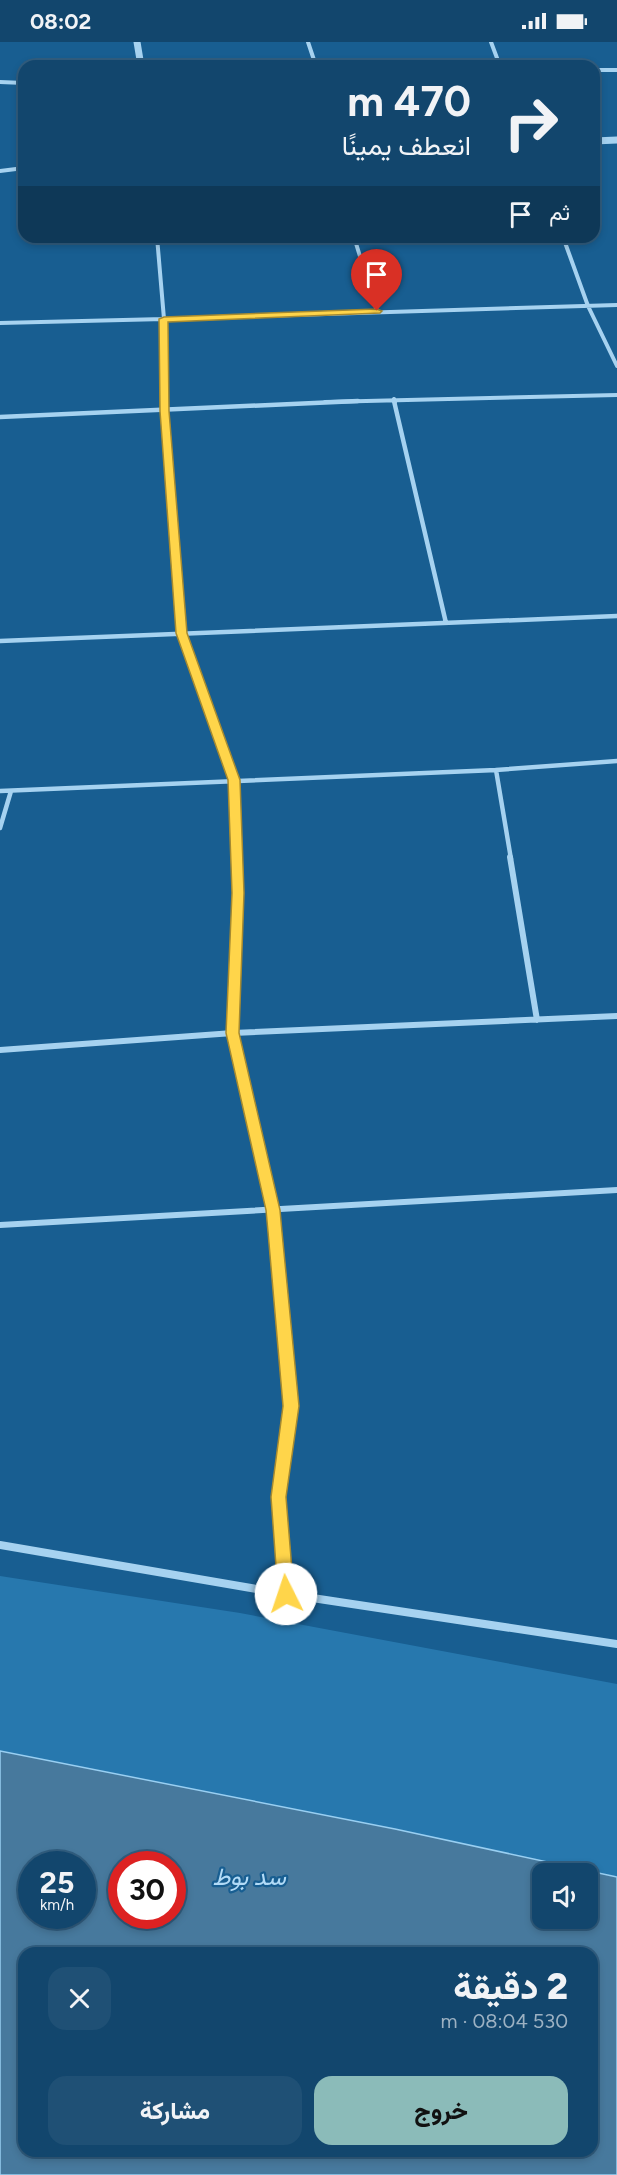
<!DOCTYPE html>
<html lang="ar">
<meta charset="utf-8">
<style>
body{margin:0;font-family:Figtree,Vazirmatn,sans-serif;background:#1f5075;color:#f1f3f6;direction:rtl;height:100vh;display:flex;flex-direction:column;font-size:22px;white-space:nowrap}
*{box-sizing:border-box;margin:0}
p{font-size:20px;color:#9cb1c2}
.icon{flex:none;width:33px;height:33px;fill:none;stroke:currentColor;stroke-width:2;stroke-linecap:round;stroke-linejoin:round}
.map{position:relative;flex:1;overflow:hidden;direction:ltr}
.panel{position:absolute;left:18px;top:1905px;width:580px;height:210px;display:flex;flex-direction:column;background:#12466d;border-radius:18px;box-shadow:0 3px 9px #0003,0 0 0 2px #315e80;direction:rtl}
.panel>*{flex:none}
.banner{position:absolute;left:18px;top:18px;width:582px;height:183px;border-radius:18px;box-shadow:0 3px 9px #0003,0 0 0 2px #315e80;direction:rtl;background:#12466d;color:#f1f3f6;overflow:hidden}
.buttons{position:absolute;left:532px;top:1821px;display:grid;gap:12px}
.buttons a{display:grid;place-items:center;width:66px;height:66px;border-radius:12px;background:#12466d;box-shadow:0 3px 9px #0003,0 0 0 2px #315e80;font-size:30px}
.speed{position:absolute;left:18px;top:1809px;display:flex;gap:12px;font-size:30px;font-weight:700;text-align:center}
.speed>*{display:grid;place-content:center;width:78px;height:78px;border-radius:50%;background:#12466d;box-shadow:0 3px 9px #0003,0 0 0 2px #315e80;line-height:1}
.speed small{font-size:15px;font-weight:400}
.speed .limit{border:9px solid #d22;background:#fff;color:#111}
.pin{position:absolute;display:grid;place-items:center;width:51px;height:51px;color:#fff;margin:-62px -26px;border-radius:50% 50% 50% 0;rotate:-45deg;box-shadow:0 0 6px #0007}
.pin .icon{rotate:45deg}
.me{position:absolute;width:66px;margin:-33px;rotate:356deg;stroke-linejoin:round;filter:drop-shadow(0 0 4px #0008)}
.turn{display:flex;align-items:center;gap:21px;height:126px;padding:0 30px;font-size:27px}
.turn .icon{width:78px;height:78px;stroke-width:2.5}
.turn b{display:block;font-size:42px;line-height:51px}
.then{display:flex;align-items:center;height:57px;padding:0 30px;background:#0003;gap:12px;font-size:22px}
.round{display:grid;place-items:center;flex:none;width:63px;height:63px;border-radius:18px;background:#1f5075}
.overview{display:flex;align-items:center;justify-content:space-between;height:102px;padding:0 30px}
h1{font-size:36px;font-weight:800;line-height:45px}
.primary-button{display:flex;gap:12px;margin-top:auto;padding:12px 30px}
.primary-button a{flex:1;height:69px;border-radius:18px;background:#8bbbb9;color:#111;font-size:24px;font-weight:800;line-height:69px;text-align:center}
.primary-button a+a{background:#1f5075;color:#f1f3f6}
.status{display:flex;justify-content:space-between;align-items:center;height:42px;padding:0 30px;background:#12466d;direction:ltr}
.status svg{height:16px;fill:currentColor}
.map>svg:first-child{display:block}
</style>
<div class="status"><b>08:02</b><svg viewBox="0 0 49 12"><path d="M0 12V9h3v3zM5 12V6h3v6zM10 12V3h3v9zM15 12V0h3v12zM26 1h20v11H26zM47 4h2v5h-2z"/></svg></div>
<div class="map">
<svg width="617" height="2133" viewBox="0 0 617 2133">
<rect width="100%" height="100%" fill="#185e91"/>
<!-- green -->
<path fill="#2778ae" d="M0,1534L240,1571L617,1642V1835L395,1787L0,1709Z"/>
<!-- water -->
<path fill="#47799d" stroke="#99cff2" stroke-width="1.5" fill-rule="evenodd" d="M0,1709L395,1787L617,1835V2133H0ZM32,1822H82V1874H32ZM122,1822H172V1874H122ZM543,1832H588V1876H543ZM24,1911H592V2109H24Z"/>
<g fill="none" stroke-linecap="round" stroke-linejoin="round">
<!-- minor-far3 -->
<path stroke="#a6d2f0" stroke-width="4" d="M308,0L316,24
M491,0L500,24
M594,28H617
M0,40L24,41
M0,129L24,126
M157,195L164,277L617,263
M354,195L377,269
M563,195L588,264L617,324
M0,281L164,277V360
M394,357L395,360
M325,360L617,353"/>
<!-- minor-far2 -->
<path stroke="#a6d2f0" stroke-width="4.5" d="M164,359L182,591L234,738L237,817
M394,359L446,581
M0,375L358,359
M0,599L617,574
M496,728L511,817
M0,749L496,728L617,719
M0,786L11,749"/>
<!-- minor-far1 -->
<path stroke="#a6d2f0" stroke-width="6" d="M237,815L238,851L233,991L273,1168L291,1364L287,1397
M510,815L537,978
M0,1008L233,991L617,974
M0,1183L617,1148"/>
<!-- minor -->
<path stroke="#a6d2f0" stroke-width="8" d="M0,1503L286,1552L617,1602
M286,1552L279,1455L287,1395"/>
<!-- tertiary -->
<path stroke="#a6d2f0" stroke-width="7" d="M137,0L141,24
M594,99L617,98"/>
</g>
<!-- route -->
<path fill="#ffd54a" stroke="#a68a30" stroke-width="1.5" d="M377,267L382,269L380,271L168,280L169,369L187,591L240,738L244,851L239,991L280,1168L282,1190L299,1364L286,1455L294,1552L292,1557H280L278,1552L271,1455L283,1364L268,1190L266,1168L226,991L232,851L228,738L176,591L160,369L159,277L164,275Z"/>
<g text-anchor="middle" stroke-width="4.5" stroke-linejoin="round" paint-order="stroke">
<!-- near-water labels -->
<g font-size="24" font-style="italic" fill="#b2dbf7" stroke="#185e91">
<text x="249" y="1843">سد بوط</text>
</g>
</g>
</svg>
<div class="buttons">
<a><svg class="icon" aria-label="sound" viewBox="0 0 24 24"><path d="M4 9h4l5-4v14l-5-4H4zM17 9q2 3 0 6"/></svg></a>
</div>
<div class="speed"><div>25<small>km/h</small></div><div class="limit">30</div></div>
<div class="pin" style="left:377px;top:269px;background:#d93025"><svg class="icon" aria-label="arrive" viewBox="0 0 24 24"><path d="M6 21V4h12l-3 4 3 4H6"/></svg></div>
<svg class="me" style="left:286px;top:1552px" viewBox="-20 -20 40 40"><circle r="19" fill="#fff"/><path d="M0-13L10 11 0 6-10 11z" fill="#ffd54a"/></svg>
<div class="banner">
<div class="turn"><svg class="icon" aria-label="right" viewBox="0 0 24 24"><path d="M7 20v-9h11M14 6l5 5-5 5"/></svg><div><b>470 m</b>انعطف يمينًا</div></div>
<div class="then">ثم<svg class="icon" aria-label="arrive" viewBox="0 0 24 24"><path d="M6 21V4h12l-3 4 3 4H6"/></svg></div>
</div>
<section class="panel">
<div class="overview"><div><h1>2 دقيقة</h1><p>530 m · 08:04</p></div><a class="round"><svg class="icon" aria-label="close" viewBox="0 0 24 24"><path d="M6 6l12 12M18 6L6 18"/></svg></a></div>
<div class="primary-button"><a>خروج</a><a>مشاركة</a></div>
</section>
</div>
